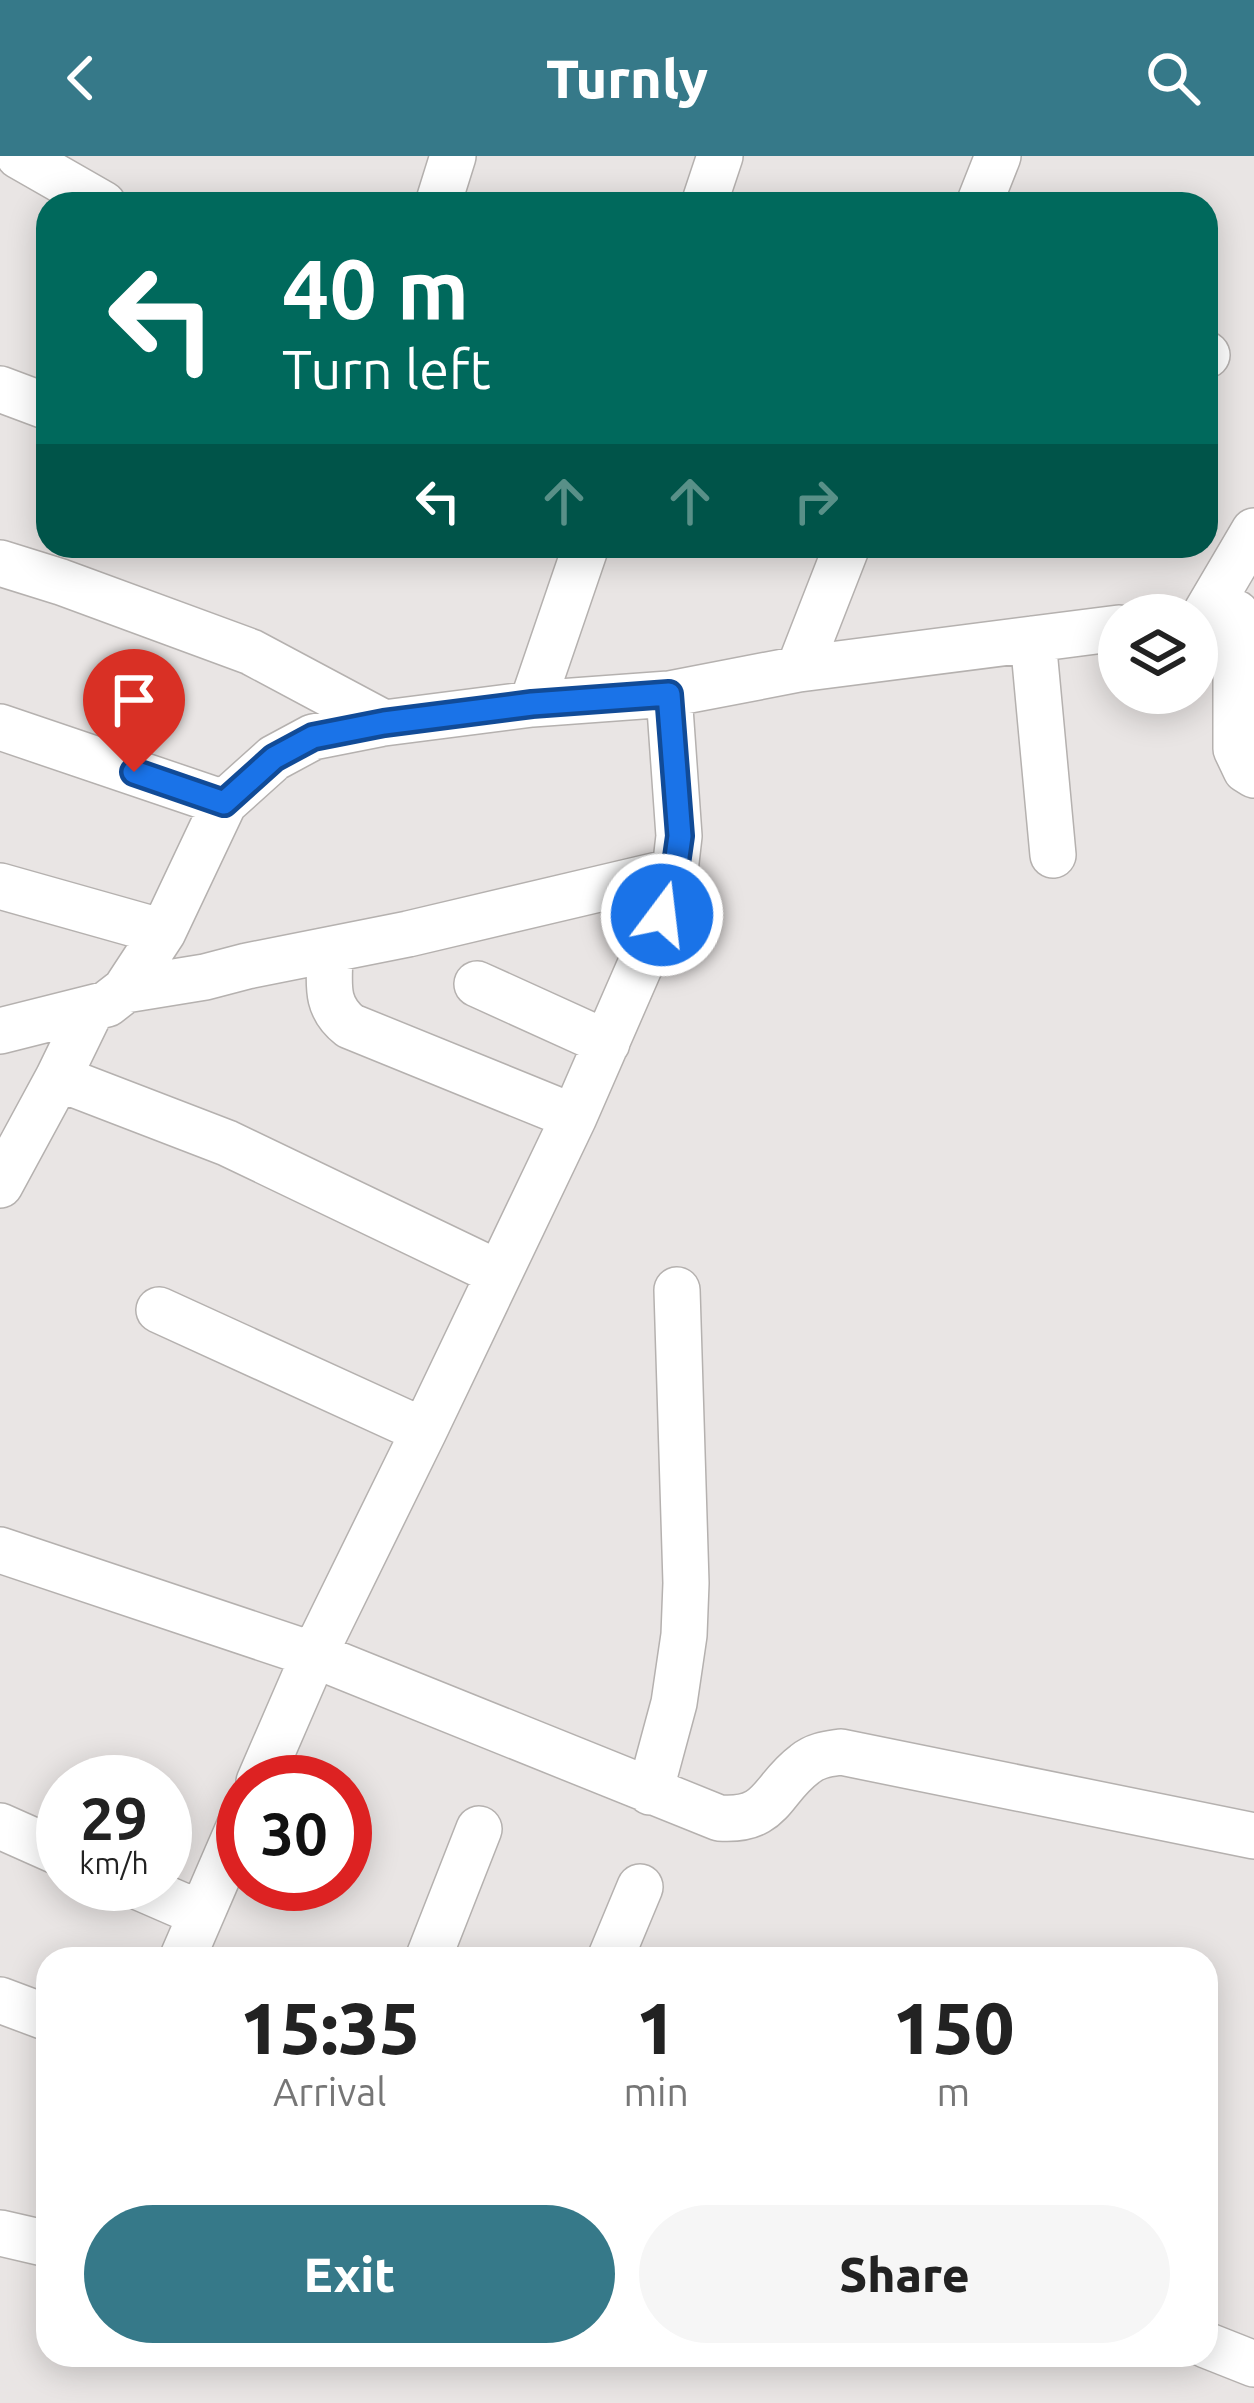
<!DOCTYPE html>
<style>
body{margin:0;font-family:Ubuntu,sans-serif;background:#f6f6f6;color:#222;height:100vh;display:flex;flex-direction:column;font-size:45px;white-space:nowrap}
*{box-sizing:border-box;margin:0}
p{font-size:39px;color:#767676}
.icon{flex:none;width:66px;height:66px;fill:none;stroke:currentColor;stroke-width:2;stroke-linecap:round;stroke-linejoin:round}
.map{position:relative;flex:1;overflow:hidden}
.details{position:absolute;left:36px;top:1791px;width:1182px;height:420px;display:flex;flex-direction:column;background:#fff;border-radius:36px;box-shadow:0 6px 30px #0003}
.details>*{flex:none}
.top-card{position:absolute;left:36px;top:36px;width:1182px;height:366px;border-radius:36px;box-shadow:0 6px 30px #0003;background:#00695c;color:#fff;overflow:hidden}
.controls{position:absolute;left:1098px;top:438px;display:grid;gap:24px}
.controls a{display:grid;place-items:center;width:120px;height:120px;border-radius:50%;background:#fff;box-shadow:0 6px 30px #0003;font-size:60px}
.speed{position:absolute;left:36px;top:1599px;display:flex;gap:24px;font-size:60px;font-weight:700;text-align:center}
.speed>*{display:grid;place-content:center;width:156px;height:156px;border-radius:50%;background:#fff;box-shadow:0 6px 30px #0003;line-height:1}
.speed small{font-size:30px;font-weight:400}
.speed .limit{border:18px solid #d22;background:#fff;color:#111}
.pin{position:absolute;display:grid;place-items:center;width:102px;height:102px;color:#fff;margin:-123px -51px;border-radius:50% 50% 50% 0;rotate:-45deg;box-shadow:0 0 12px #0007}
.pin .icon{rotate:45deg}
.me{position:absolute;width:132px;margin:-66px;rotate:15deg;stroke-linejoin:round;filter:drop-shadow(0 0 9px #0008)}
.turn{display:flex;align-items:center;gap:42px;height:252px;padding:0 48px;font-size:54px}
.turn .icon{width:156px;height:156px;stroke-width:2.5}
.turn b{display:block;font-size:84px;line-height:102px}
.lanes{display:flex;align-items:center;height:114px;padding:0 48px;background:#0003;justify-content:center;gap:60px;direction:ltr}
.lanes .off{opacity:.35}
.eta{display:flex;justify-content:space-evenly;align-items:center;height:204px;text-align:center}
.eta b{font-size:72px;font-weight:800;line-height:84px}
.button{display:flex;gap:24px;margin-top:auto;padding:24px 48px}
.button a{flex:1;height:138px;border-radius:72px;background:#367989;color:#fff;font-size:48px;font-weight:800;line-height:138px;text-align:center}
.button a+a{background:#f6f6f6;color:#222}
header{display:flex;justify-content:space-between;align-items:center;height:156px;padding:0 48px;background:#367989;color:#fff;font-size:54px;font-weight:800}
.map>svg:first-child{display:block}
</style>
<header><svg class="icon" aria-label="back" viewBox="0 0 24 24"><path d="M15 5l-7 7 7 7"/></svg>Turnly<svg class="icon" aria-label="search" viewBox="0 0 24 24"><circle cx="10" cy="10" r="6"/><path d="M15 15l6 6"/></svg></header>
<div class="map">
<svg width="1254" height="2247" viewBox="0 0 1254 2247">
<rect width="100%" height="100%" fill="#e9e5e4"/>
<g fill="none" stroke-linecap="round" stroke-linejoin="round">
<defs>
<path id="minor" d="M19,0L103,48
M438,48L453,0
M704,48L720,0
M979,48L998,0
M1206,198L1207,199
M0,233L48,251
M0,407L61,426L251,496L384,567
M1236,457V593L1246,614L1254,619
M1204,460L1254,375
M1033,483L1053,699
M799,513L847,390
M532,548L586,390
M0,571L224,647
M0,730L163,776
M330,794C330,825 323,849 350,870L574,961
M477,828L607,887
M125,834L205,821L247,810L408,778L675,715
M0,875L107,848L125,834L163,776L224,647L274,602L313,581L384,567L532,548L669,538L799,513L1119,472
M58,922L227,987L498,1117
M0,1029L58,922L92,852
M159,1154L424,1275
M0,1394L314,1499L424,1275L574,961L662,759L675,715L679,680L669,538
M259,1626L314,1499L719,1662C773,1666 770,1634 805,1608C816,1599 828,1598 841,1596L1254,1680
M650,1636L674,1547L684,1479L686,1427L677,1134
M0,1670L63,1698
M132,1728L201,1758
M182,1803L243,1662
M428,1803L479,1673
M610,1803L640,1731
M0,1844L48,1862
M0,2077L48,2088
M1206,2189L1254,2208"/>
</defs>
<!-- minor casing -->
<use href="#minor" stroke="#b5b1af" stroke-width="48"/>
<!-- minor -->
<use href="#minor" stroke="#fff" stroke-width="45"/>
</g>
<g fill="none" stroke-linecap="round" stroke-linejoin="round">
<defs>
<path id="route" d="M134,616L224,647L274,602L313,581L384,567L532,548L669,538L680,680L675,715L662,759"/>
</defs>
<!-- route casing -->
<use href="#route" stroke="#114b97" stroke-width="30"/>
<!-- route -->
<use href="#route" stroke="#1a73e8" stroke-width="21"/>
</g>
</svg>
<div class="controls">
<a><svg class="icon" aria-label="layers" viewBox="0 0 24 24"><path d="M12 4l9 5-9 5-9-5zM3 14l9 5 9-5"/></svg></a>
</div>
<div class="speed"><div>29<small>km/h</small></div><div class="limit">30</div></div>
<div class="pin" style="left:134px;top:616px;background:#d93025"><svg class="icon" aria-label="arrive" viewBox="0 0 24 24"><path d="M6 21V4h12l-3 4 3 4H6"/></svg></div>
<svg class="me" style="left:662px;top:759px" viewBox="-20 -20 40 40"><circle r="17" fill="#1a73e8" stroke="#fff" stroke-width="3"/><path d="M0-11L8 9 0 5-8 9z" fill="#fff"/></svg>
<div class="top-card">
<div class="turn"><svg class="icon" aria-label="left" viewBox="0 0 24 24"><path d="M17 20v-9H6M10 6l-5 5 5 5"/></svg><div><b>40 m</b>Turn left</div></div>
<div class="lanes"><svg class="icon" aria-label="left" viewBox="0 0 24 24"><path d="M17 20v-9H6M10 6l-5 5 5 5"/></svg><svg class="icon off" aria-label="ahead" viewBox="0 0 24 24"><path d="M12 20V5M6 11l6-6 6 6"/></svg><svg class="icon off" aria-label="ahead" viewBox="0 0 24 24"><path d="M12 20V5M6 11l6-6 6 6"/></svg><svg class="icon off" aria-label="right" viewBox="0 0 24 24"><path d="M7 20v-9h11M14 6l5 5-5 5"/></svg></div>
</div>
<section class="details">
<div class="eta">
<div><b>15:35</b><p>Arrival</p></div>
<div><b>1</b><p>min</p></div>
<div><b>150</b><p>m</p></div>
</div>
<div class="button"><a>Exit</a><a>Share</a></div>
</section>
</div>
